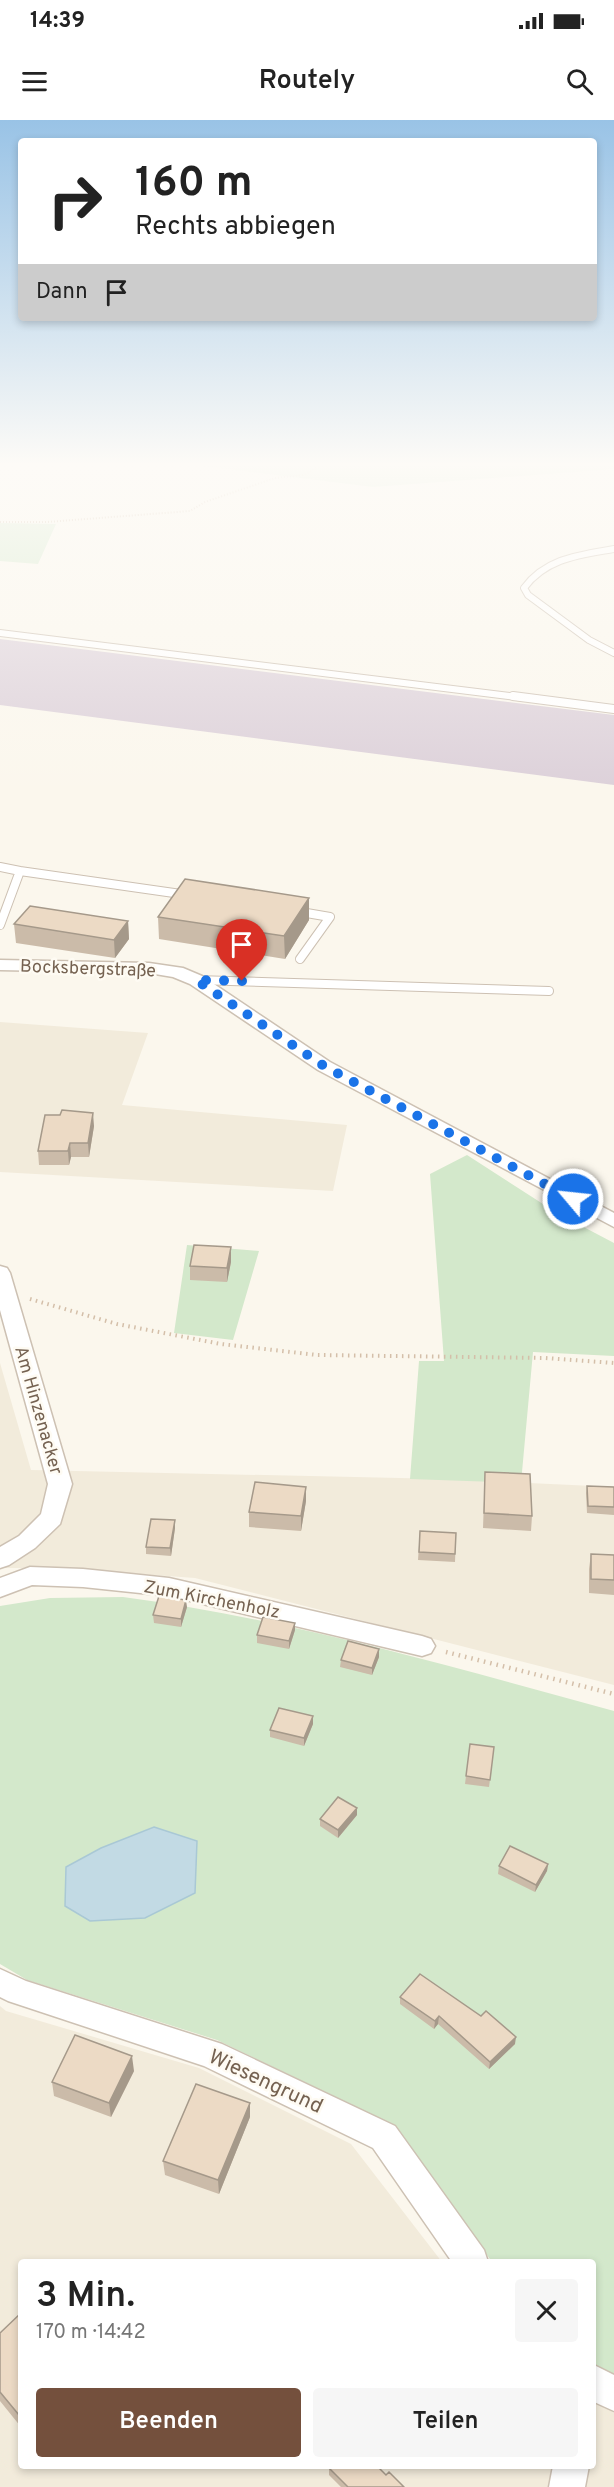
<!DOCTYPE html>
<html lang="de">
<meta charset="utf-8">
<style>
body{margin:0;font-family:Overpass,sans-serif;background:#f6f6f6;color:#222;height:100vh;display:flex;flex-direction:column;font-size:22px;white-space:nowrap}
*{box-sizing:border-box;margin:0}
p{font-size:20px;color:#767676}
.icon{flex:none;width:33px;height:33px;fill:none;stroke:currentColor;stroke-width:2;stroke-linecap:round;stroke-linejoin:round}
.map{position:relative;flex:1;overflow:hidden}
.sheet{position:absolute;left:18px;top:2139px;width:578px;height:210px;display:flex;flex-direction:column;background:#fff;border-radius:6px;box-shadow:0 3px 9px #0003}
.sheet>*{flex:none}
.banner{position:absolute;left:18px;top:18px;width:579px;height:183px;border-radius:6px;box-shadow:0 3px 9px #0003;background:#fff;color:#222;overflow:hidden}
.pin{position:absolute;display:grid;place-items:center;width:51px;height:51px;color:#fff;margin:-62px -26px;border-radius:50% 50% 50% 0;rotate:-45deg;box-shadow:0 0 6px #0007}
.pin .icon{rotate:45deg}
.me{position:absolute;width:66px;margin:-33px;rotate:298deg;stroke-linejoin:round;filter:drop-shadow(0 0 4px #0008)}
.turn{display:flex;align-items:center;gap:21px;height:126px;padding:0 18px;font-size:27px}
.turn .icon{width:78px;height:78px;stroke-width:2.5}
.turn b{display:block;font-size:42px;line-height:51px}
.then{display:flex;align-items:center;height:57px;padding:0 18px;background:#0003;gap:12px;font-size:22px}
.round{display:grid;place-items:center;flex:none;width:63px;height:63px;border-radius:6px;background:#f6f6f6}
.overview{display:flex;align-items:center;justify-content:space-between;height:102px;padding:0 18px}
h1{font-size:36px;font-weight:600;line-height:45px}
.action{display:flex;gap:12px;margin-top:auto;padding:12px 18px}
.action a{flex:1;height:69px;border-radius:6px;background:#74503d;color:#fff;font-size:24px;font-weight:600;line-height:69px;text-align:center}
.action a+a{background:#f6f6f6;color:#222}
.status{display:flex;justify-content:space-between;align-items:center;height:42px;padding:0 30px;background:#fff;direction:ltr}
.status svg{height:16px;fill:currentColor}
header{display:flex;justify-content:space-between;align-items:center;height:78px;padding:0 18px;background:#fff;font-size:27px;font-weight:600}
.map>svg:first-child{display:block}
</style>
<div class="status"><b>14:39</b><svg viewBox="0 0 49 12"><path d="M0 12V9h3v3zM5 12V6h3v6zM10 12V3h3v9zM15 12V0h3v12zM26 1h20v11H26zM47 4h2v5h-2z"/></svg></div>
<header><svg class="icon" aria-label="menu" viewBox="0 0 24 24"><path d="M4 6h16M4 12h16M4 18h16"/></svg>Routely<svg class="icon" aria-label="search" viewBox="0 0 24 24"><circle cx="10" cy="10" r="6"/><path d="M15 15l6 6"/></svg></header>
<div class="map">
<svg width="614" height="2367" viewBox="0 0 614 2367">
<rect width="100%" height="100%" fill="#fbf7ed"/>
<!-- residential -->
<path fill="#f2ebdb" d="M0,902L148,913L122,985L347,1005L333,1071L0,1052Z
M0,1243L31,1350L445,1359L614,1367V1565L195,1458L57,1448H0Z
M0,1886L6,1891L199,1948L351,2024L442,2142H21V2346H592L593,2278L614,2293V2367H0Z"/>
<!-- green -->
<path fill="#d3e8cb" d="M180,343H614V349L373,367Z
M0,403L56,404L38,444L0,441Z
M467,1035L557,1093L614,1123V1236L533,1232L521,1363L410,1359L419,1241H444L430,1054Z
M187,1125L259,1131L233,1220L174,1213Z
M123,1477C289,1499 452,1547 614,1591V2256L593,2243L592,2142H492L396,2006L217,1920L27,1860L0,1844V1486L50,1478Z"/>
<!-- water -->
<path fill="#c2dae4" stroke="#a9c8d5" stroke-width="1.5" d="M154,1707L197,1721L195,1773L145,1798L90,1801L65,1786L66,1747L101,1728Z"/>
<g fill="none" stroke-linecap="round" stroke-linejoin="round">
<!-- runway -->
<path fill="#dcd0d9" fill-rule="evenodd" d="M0,519L614,595V665L0,585Z"/>
<defs>
<path id="service-far1" d="M614,429C580,435 546,438 524,468L528,475L589,520L614,533
M0,513L525,578"/>
<path id="service" d="M513,576L614,589
M0,747L20,751
M295,791L330,797L300,839
M0,805L20,751L188,775
M196,860L549,871"/>
<path id="minor" d="M0,840L149,843L183,848L202,856L330,942L614,1093V1107L318,950L190,864L173,857L149,853L0,850Z
M0,1146L7,1148L10,1153L72,1364L60,1404L35,1428L9,1445L0,1448V1427L19,1416L41,1394L48,1364L0,1190Z
M30,1447L83,1449L169,1458L422,1516L431,1519L435,1526L431,1533L422,1536L169,1476L83,1467L32,1465L0,1477V1458Z
M0,1849L26,1861L222,1924L395,2006L484,2130L488,2142H452L373,2028L204,1946L8,1881L0,1877Z
M592,2244L614,2255V2291L592,2281Z
M553,2346H589L585,2367H549Z"/>
</defs>
<!-- service-far1 casing -->
<use href="#service-far1" stroke="#cdc1b3" stroke-width="8"/>
<!-- service casing -->
<use href="#service" stroke="#cdc1b3" stroke-width="10"/>
<!-- minor casing -->
<use href="#minor" stroke="#cdc1b3" stroke-width="3"/>
<!-- path-far2 -->
<path stroke="#d4bfa9" stroke-width="2" stroke-dasharray="1 2" stroke-linecap="butt" d="M0,402H47L190,391L205,382L275,358L304,355L325,343"/>
<!-- path-far1 -->
<path stroke="#d4bfa9" stroke-width="4" stroke-dasharray="1.5 4.5" stroke-linecap="butt" d="M30,1179L117,1204L221,1224L317,1235L545,1238L614,1243"/>
<!-- path -->
<path stroke="#d4bfa9" stroke-width="4.5" stroke-dasharray="1.5 5" stroke-linecap="butt" d="M446,1532L614,1574"/>
<!-- service-far1 -->
<use href="#service-far1" stroke="#fff" stroke-width="6"/>
<!-- service -->
<use href="#service" stroke="#fff" stroke-width="8"/>
<!-- minor -->
<use href="#minor" fill="#fff" fill-rule="evenodd"/>
</g>
<!-- wall -->
<path fill="#cbbba9" d="M309,778V800L285,839L159,819L158,797Z
M128,801L129,819L115,838L16,823L14,804Z
M60,995L94,1006L89,1037H71L69,1045H39L38,1031Z
M231,1142L227,1162L190,1160V1146Z
M485,1352L532,1396L531,1411L483,1408Z
M587,1366L614,1367V1395L587,1393L586,1373Z
M306,1381L301,1411L249,1407V1392Z
M175,1400V1408L171,1436L146,1434V1427Z
M420,1411L456,1413L455,1442L418,1440Z
M591,1434L614,1435V1475L589,1473V1449Z
M187,1487L181,1507L154,1503L153,1495Z
M295,1510L289,1529L257,1523V1515Z
M379,1537L372,1555L340,1547L341,1540Z
M313,1604L304,1626L270,1617V1610Z
M494,1627L489,1667L465,1664L466,1656Z
M357,1688V1695L338,1718L320,1706V1699Z
M548,1744L547,1751L535,1772L498,1754L499,1746Z
M400,1877L481,1896L515,1924L489,1949L438,1904L434,1909L400,1884Z
M134,1951L111,1997L54,1976L52,1962Z
M250,1997L219,2074L165,2055L163,2041Z
M21,2193V2307L0,2281V2213Z
M329,2348L386,2355L404,2367H341L329,2355Z"/>
<!-- shaded-wall -->
<path fill="#a5998a" d="M309,778V800L285,839L284,816Z
M128,801L129,819L115,838L114,820Z
M93,993L94,1006L89,1037L88,1023Z
M70,1023L71,1037L69,1045L68,1031Z
M231,1127V1142L227,1162V1148Z
M306,1367V1381L301,1411V1396Z
M175,1400V1408L171,1436L170,1428Z
M186,1480L187,1487L181,1507V1499Z
M295,1503V1510L289,1529V1521Z
M379,1529V1537L372,1555V1548Z
M313,1596V1604L304,1626V1618Z
M357,1688V1695L338,1718V1710Z
M548,1744L547,1751L535,1772L536,1765Z
M439,1896L438,1904L434,1909L435,1901Z
M516,1917L515,1924L489,1949L490,1942Z
M132,1936L134,1951L111,1997L109,1983Z
M250,1983V1997L219,2074L218,2060Z"/>
<!-- building -->
<path fill="#ecdac5" stroke="#a5998a" stroke-width="1.5" d="M185,759L309,778L284,816L158,797Z
M30,786L128,801L114,820L14,804Z
M62,990L93,993L88,1023H70L68,1031H38L45,995H60Z
M194,1125L231,1127L227,1148L190,1146Z
M485,1352L530,1354L532,1396L484,1393Z
M255,1362L306,1367L301,1396L249,1392Z
M587,1366L614,1367V1387L588,1386Z
M151,1399L175,1400L170,1428L146,1427Z
M420,1411L456,1413L455,1434L419,1432Z
M591,1434L614,1435V1460L591,1459Z
M159,1476L186,1480L181,1499L153,1495Z
M263,1497L295,1503L289,1521L257,1515Z
M348,1521L379,1529L372,1548L341,1540Z
M279,1588L313,1596L304,1618L270,1610Z
M470,1624L494,1627L490,1660L466,1656Z
M338,1677L357,1688L338,1710L320,1699Z
M510,1726L548,1744L536,1765L499,1746Z
M420,1854L481,1896L486,1891L516,1917L490,1942L439,1896L435,1901L400,1877Z
M75,1915L132,1936L109,1983L52,1962Z
M196,1964L250,1983L218,2060L163,2041Z
M21,2193V2294L19,2295L0,2272V2213Z
M331,2346H377L386,2355L389,2352L404,2367H348L329,2348Z"/>
<!-- sky -->
<linearGradient id="sky" x2="0" y2="1"><stop stop-color="#99c3e6"/><stop offset="0.51" stop-color="#fdfbf7"/><stop offset="1" stop-color="#fdfbf7" stop-opacity="0"/></linearGradient>
<rect width="614" height="675" fill="url(#sky)"/>
<g fill="none" stroke-linecap="round" stroke-linejoin="round">
<!-- route -->
<path stroke="#1a73e8" stroke-width="10" stroke-dasharray="0 18" d="M242,861L196,860L324,946L573,1079"/>
</g>
<g text-anchor="middle" stroke-width="5" stroke-linejoin="round" paint-order="stroke">
<!-- street labels -->
<g font-size="18" fill="#756251" stroke="#fefbf3">
<text transform="translate(88 848) rotate(2)" y="6">Bocksbergstraße</text>
<text transform="translate(39 1290) rotate(74)" y="6">Am Hinzenacker</text>
<text transform="translate(212 1479) rotate(11)" y="6">Zum Kirchenholz</text>
</g>
<!-- near-street labels -->
<g font-size="21" fill="#756251" stroke="#fefbf3">
<text transform="translate(266 1961) rotate(25)" y="7">Wiesengrund</text>
</g>
</g>
</svg>
<div class="pin" style="left:242px;top:861px;background:#d93025"><svg class="icon" aria-label="arrive" viewBox="0 0 24 24"><path d="M6 21V4h12l-3 4 3 4H6"/></svg></div>
<svg class="me" style="left:573px;top:1079px" viewBox="-20 -20 40 40"><circle r="17" fill="#1a73e8" stroke="#fff" stroke-width="3"/><path d="M0-11L8 9 0 5-8 9z" fill="#fff"/></svg>
<div class="banner">
<div class="turn"><svg class="icon" aria-label="right" viewBox="0 0 24 24"><path d="M7 20v-9h11M14 6l5 5-5 5"/></svg><div><b>160 m</b>Rechts abbiegen</div></div>
<div class="then">Dann<svg class="icon" aria-label="arrive" viewBox="0 0 24 24"><path d="M6 21V4h12l-3 4 3 4H6"/></svg></div>
</div>
<section class="sheet">
<div class="overview"><div><h1>3 Min.</h1><p>170 m · 14:42</p></div><a class="round"><svg class="icon" aria-label="close" viewBox="0 0 24 24"><path d="M6 6l12 12M18 6L6 18"/></svg></a></div>
<div class="action"><a>Beenden</a><a>Teilen</a></div>
</section>
</div>
